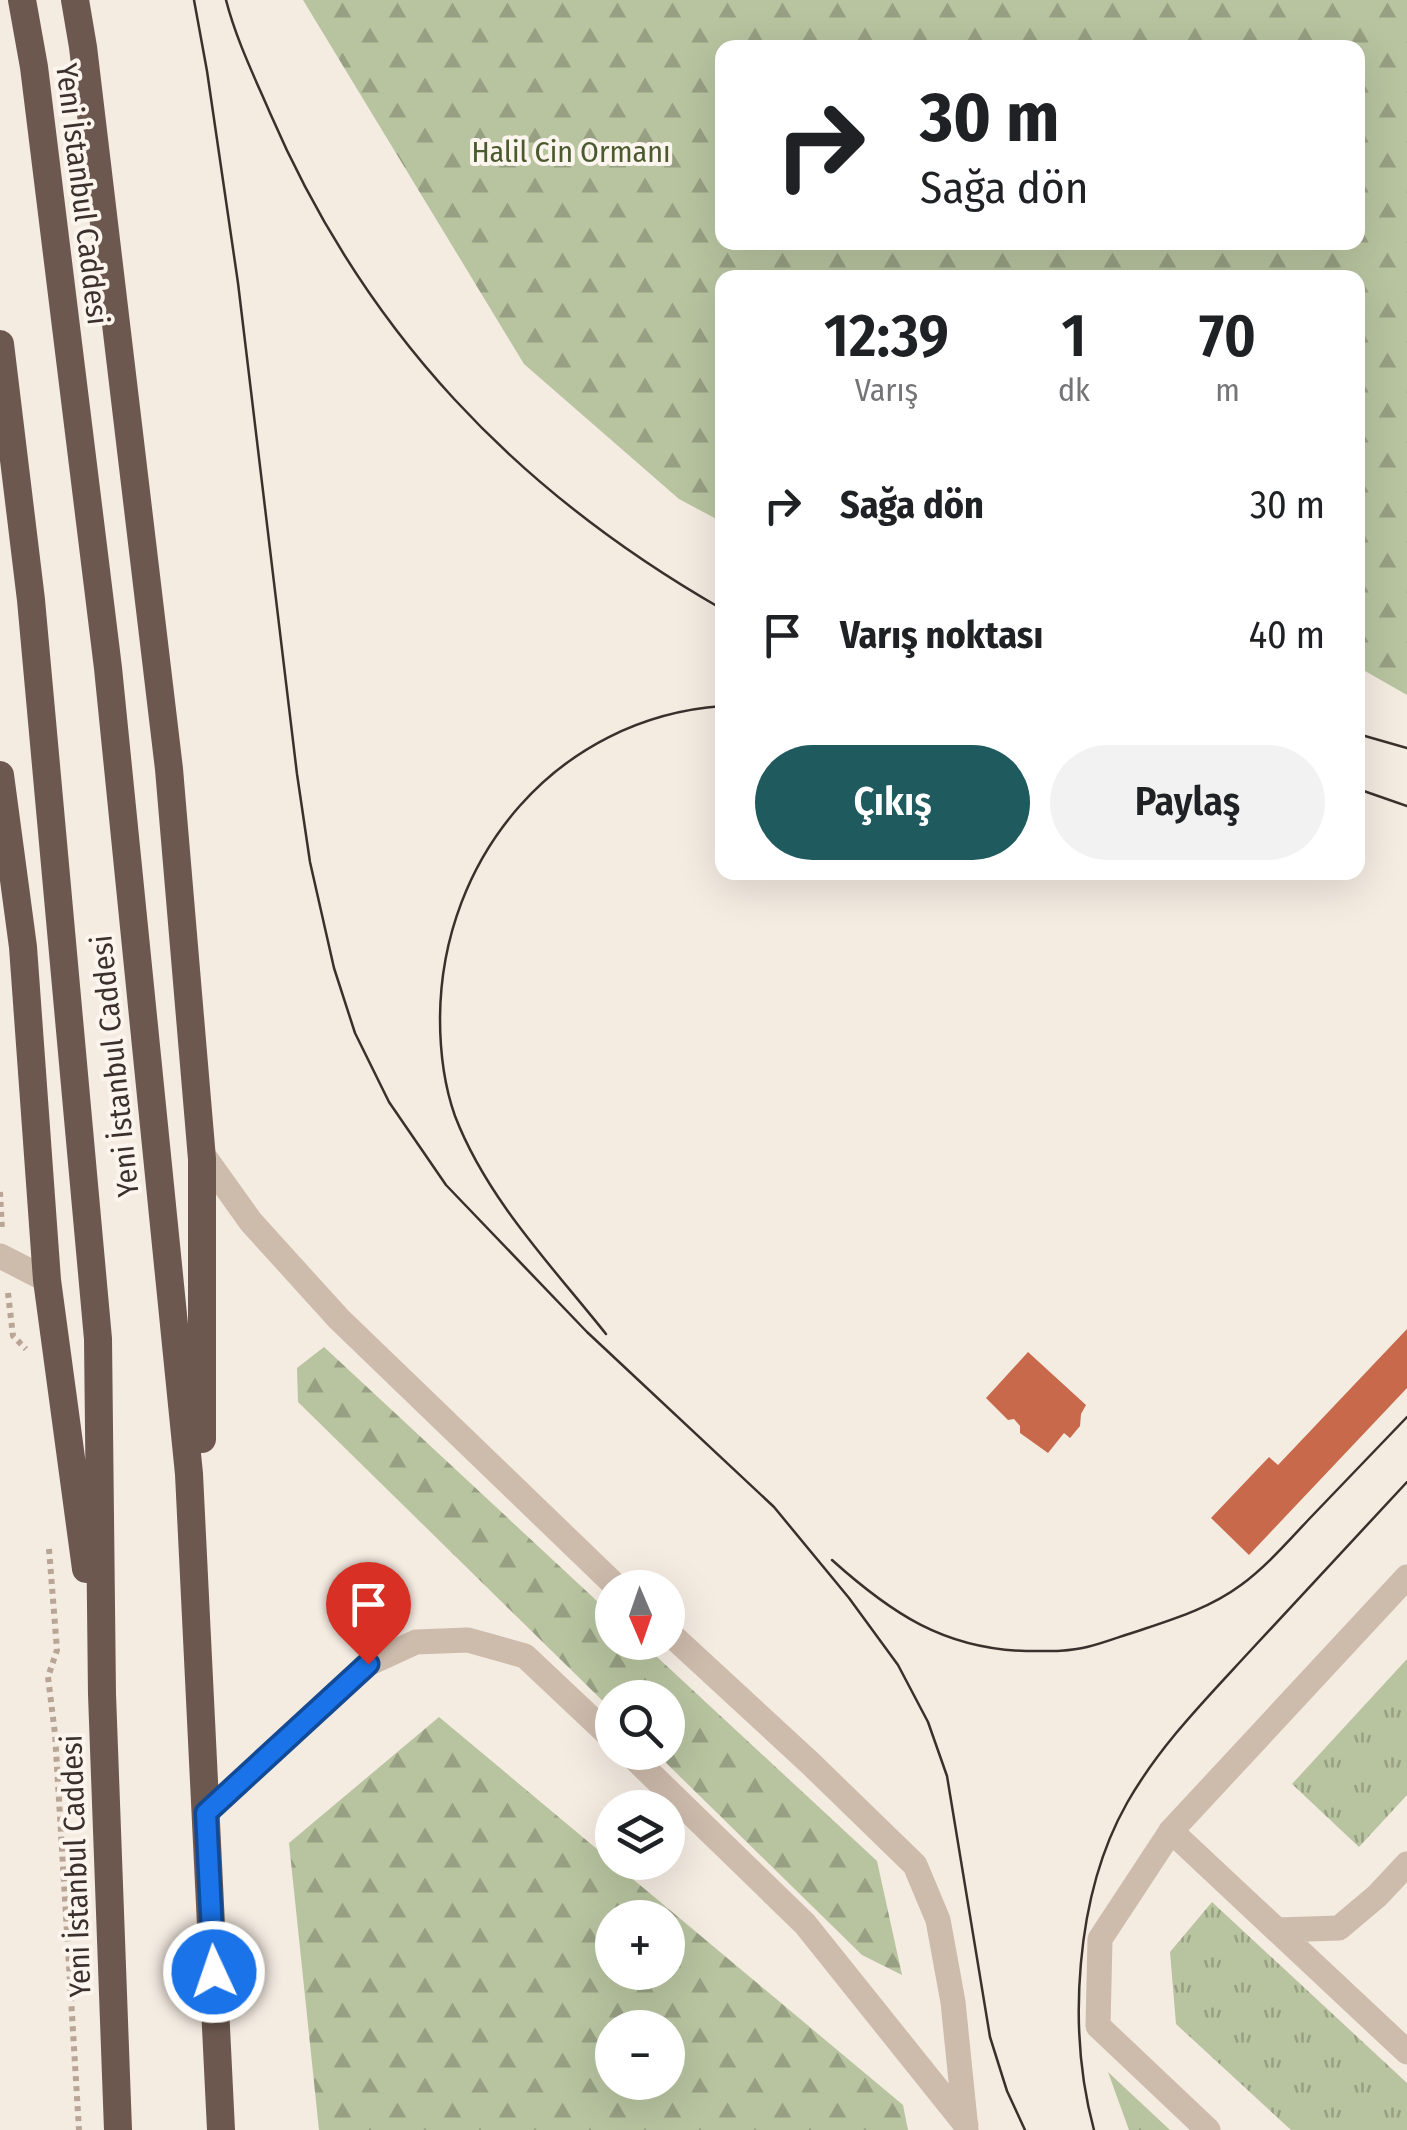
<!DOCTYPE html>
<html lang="tr">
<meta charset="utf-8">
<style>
body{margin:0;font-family:"Fira Sans Condensed",sans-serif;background:#f2f2f2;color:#202124;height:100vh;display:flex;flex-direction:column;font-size:38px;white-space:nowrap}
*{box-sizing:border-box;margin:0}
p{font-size:32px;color:#757577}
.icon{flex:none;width:55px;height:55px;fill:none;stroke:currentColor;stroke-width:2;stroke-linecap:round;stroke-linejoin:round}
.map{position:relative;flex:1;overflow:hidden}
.side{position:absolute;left:715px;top:270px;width:650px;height:610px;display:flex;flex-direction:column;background:#fff;border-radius:20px;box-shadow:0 10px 40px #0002}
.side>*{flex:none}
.hud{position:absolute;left:715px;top:40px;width:650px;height:210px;border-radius:20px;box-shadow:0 10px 40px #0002;background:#fff;color:#202124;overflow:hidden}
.needle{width:65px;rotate:178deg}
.tools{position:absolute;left:595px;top:1570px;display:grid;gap:20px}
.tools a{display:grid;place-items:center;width:90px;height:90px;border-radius:50%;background:#fff;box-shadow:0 10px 40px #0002;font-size:50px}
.pin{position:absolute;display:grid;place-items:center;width:85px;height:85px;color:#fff;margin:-102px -42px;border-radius:50% 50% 50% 0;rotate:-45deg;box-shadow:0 0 10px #0007}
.pin .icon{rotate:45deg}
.me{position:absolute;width:110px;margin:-55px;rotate:357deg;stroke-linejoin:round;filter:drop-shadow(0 0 8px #0008)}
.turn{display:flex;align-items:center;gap:35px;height:210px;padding:0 40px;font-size:45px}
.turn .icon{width:130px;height:130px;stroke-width:2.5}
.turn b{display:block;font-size:70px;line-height:85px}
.eta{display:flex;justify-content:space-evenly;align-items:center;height:170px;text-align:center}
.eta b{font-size:60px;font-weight:600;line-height:70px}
.primary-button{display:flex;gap:20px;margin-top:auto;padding:20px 40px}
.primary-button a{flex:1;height:115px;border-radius:60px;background:#1f5a5e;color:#fff;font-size:40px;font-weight:600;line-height:115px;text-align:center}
.primary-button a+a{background:#f2f2f2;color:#202124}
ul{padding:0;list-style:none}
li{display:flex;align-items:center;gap:30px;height:130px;padding:0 40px}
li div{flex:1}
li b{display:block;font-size:38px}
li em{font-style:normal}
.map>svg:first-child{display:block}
</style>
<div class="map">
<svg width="1407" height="2130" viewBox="0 0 1407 2130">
<defs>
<pattern id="grass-tufts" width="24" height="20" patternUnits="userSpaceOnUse" patternTransform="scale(2.5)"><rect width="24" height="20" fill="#b8c4a0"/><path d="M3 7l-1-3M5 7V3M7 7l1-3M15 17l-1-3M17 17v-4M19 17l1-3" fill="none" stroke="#97a083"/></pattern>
<pattern id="forest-firs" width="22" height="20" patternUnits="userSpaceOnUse" patternTransform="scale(2.5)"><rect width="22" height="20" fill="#b8c4a0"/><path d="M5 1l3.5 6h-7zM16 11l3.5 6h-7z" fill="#97a083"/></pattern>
</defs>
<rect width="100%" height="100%" fill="#f4ebe1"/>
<!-- grass -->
<path fill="url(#grass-tufts)" d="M1407,1659V1795L1359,1847L1292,1784Z
M1212,1902L1407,2083V2130H1291L1176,2024L1170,1952Z"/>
<!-- forest -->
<path fill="url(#forest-firs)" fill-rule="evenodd" d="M303,0H1407V695L1365,671L1358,672V278H722V522L679,499L524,364ZM722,48H1358V242H722Z
M324,1347L612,1615V1642L642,1643L877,1861L902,1975L862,1955L656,1753L668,1752V1698H612V1710L298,1402L297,1368Z
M439,1717L903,2105L908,2130H319L289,1843ZM612,1918H668V1972H612ZM612,2028H668V2082H612Z
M1108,2072L1170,2130H1129Z"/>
<!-- building -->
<path fill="#c8694b" d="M1407,1329V1388L1249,1555L1211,1518L1269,1457L1278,1465Z
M1028,1352L1086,1405L1081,1414L1080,1426L1070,1438L1064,1433L1048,1453L1020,1433V1426L1014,1419L1008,1420L986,1398Z"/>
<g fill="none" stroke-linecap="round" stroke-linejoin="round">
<!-- path -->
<path stroke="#b9a596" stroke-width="6" stroke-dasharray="5 5" stroke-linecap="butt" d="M0,1192L2,1230
M8,1293L13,1336L26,1349
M49,1549L57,1650L48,1677L55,1734L79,2130"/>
<!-- minor -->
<path stroke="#cdbbac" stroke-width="25" d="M1171,1831L1407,2052
M1277,1930L1339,1928L1377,1896L1407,1864"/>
<!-- tertiary -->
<path stroke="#cdbbac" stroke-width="25" d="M201,1152L251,1222L339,1319L618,1588
M0,1256L47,1280
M668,1632L810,1763L915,1865L938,1920L953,2002L966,2130
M628,1752L805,1924L966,2125
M206,1813L368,1664L416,1642L468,1640L525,1656L612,1738
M1208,2130L1098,2026L1100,1939L1171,1831L1407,1577"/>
<!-- trunk -->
<path stroke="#6c584f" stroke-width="28" d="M22,0L34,67L108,668L189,1474L221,2130
M75,0L83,47L169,769L202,1159V1439
M0,344L31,600L98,1339L102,1694L118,2130
M0,775L23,947L47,1280L86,1569"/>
<!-- tram -->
<path stroke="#3b302b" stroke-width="2.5" d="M194,0L207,71L238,283L297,774L310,862L334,968L355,1033L389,1102L446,1185L587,1332L774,1507L849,1598L898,1665L928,1722L947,1776L990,2037L1007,2091L1025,2130
M226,0C236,39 254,76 270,113C365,333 516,491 722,609
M1358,734L1407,748
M1358,789L1407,806
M606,1334C551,1265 487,1199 455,1116C444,1085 440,1051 440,1018C441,856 558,718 722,706
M832,1560C891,1613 944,1649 1026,1651C1046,1651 1067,1652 1087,1647C1104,1643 1121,1636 1138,1631C1174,1619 1210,1608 1241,1585C1268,1565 1289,1540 1312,1516C1344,1483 1375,1450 1407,1417
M1094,2130C1067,2030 1075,1895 1127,1803C1160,1745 1206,1699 1251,1650C1303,1594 1355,1538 1407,1482"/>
</g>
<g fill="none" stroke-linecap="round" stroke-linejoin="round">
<defs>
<path id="route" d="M214,1972L206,1813L368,1664"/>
</defs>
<!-- route casing -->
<use href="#route" stroke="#114b97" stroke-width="25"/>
<!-- route -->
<use href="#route" stroke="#1a73e8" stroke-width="18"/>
</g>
<g text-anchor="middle" stroke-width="8" stroke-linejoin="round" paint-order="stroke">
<!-- park labels -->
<g font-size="30" fill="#4a5a2e" stroke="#fbf5ee">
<text x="571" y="162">Halil Cin Ormanı</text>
</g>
<!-- street labels -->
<g font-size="30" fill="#3b302b" stroke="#fbf5ee">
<text transform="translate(82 194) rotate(83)" y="10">Yeni İstanbul Caddesi</text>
<text transform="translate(115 1066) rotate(-96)" y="10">Yeni İstanbul Caddesi</text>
<text transform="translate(76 1866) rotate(-92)" y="10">Yeni İstanbul Caddesi</text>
</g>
</g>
</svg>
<div class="tools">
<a><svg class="needle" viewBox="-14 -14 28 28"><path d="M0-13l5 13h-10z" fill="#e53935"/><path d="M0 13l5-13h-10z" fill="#757577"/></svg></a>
<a><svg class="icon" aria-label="search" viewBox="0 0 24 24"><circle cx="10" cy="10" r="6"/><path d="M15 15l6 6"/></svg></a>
<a><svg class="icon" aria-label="layers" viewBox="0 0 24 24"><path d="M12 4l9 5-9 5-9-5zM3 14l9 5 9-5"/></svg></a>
<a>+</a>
<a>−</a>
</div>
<div class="pin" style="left:368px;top:1664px;background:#d93025"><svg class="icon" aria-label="arrive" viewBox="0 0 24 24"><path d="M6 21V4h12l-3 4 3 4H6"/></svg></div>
<svg class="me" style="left:214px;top:1972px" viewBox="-20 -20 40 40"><circle r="17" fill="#1a73e8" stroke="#fff" stroke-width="3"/><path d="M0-11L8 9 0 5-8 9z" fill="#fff"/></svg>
<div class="hud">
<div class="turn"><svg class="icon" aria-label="right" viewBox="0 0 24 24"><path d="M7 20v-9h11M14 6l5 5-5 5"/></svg><div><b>30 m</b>Sağa dön</div></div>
</div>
<section class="side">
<div class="eta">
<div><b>12:39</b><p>Varış</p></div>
<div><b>1</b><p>dk</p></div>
<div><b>70</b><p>m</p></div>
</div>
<ul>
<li><svg class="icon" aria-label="right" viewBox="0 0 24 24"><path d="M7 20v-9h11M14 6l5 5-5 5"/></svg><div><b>Sağa dön</b></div><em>30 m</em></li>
<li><svg class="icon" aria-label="arrive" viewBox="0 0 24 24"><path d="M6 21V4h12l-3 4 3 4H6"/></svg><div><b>Varış noktası</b></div><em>40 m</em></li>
</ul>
<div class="primary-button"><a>Çıkış</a><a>Paylaş</a></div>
</section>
</div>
